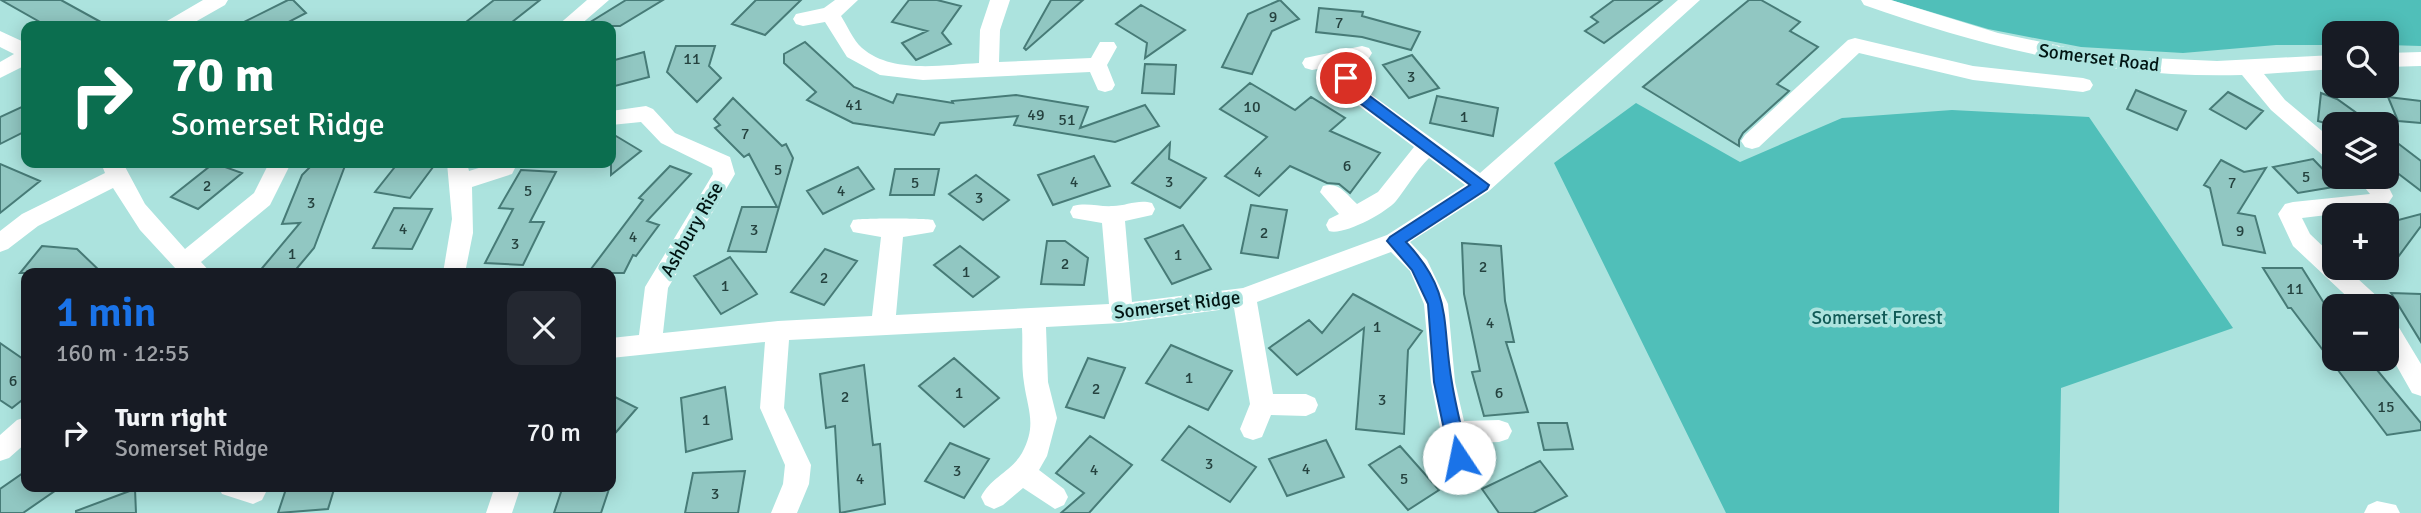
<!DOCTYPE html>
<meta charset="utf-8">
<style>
body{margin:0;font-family:Signika,sans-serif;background:#242831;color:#f1f3f6;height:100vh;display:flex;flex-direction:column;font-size:26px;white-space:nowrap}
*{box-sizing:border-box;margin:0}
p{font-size:23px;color:#9ea1a6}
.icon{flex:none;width:38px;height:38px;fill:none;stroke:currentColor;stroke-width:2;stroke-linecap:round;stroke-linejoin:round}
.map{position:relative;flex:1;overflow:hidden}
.sheet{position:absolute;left:21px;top:268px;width:595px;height:224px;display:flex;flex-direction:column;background:#171b24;border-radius:14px;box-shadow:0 4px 18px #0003}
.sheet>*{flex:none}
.guide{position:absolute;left:21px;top:21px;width:595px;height:147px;border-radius:14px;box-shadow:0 4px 18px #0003;background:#0b6e4f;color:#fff;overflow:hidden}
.tools{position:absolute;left:2322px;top:21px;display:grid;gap:14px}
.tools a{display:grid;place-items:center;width:77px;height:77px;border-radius:14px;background:#171b24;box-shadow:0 4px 18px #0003;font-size:35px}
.pin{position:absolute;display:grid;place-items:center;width:60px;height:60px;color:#fff;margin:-30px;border:4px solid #fff;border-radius:50%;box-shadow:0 2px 7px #0007}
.me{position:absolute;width:77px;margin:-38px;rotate:349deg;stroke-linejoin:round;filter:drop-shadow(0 0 5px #0008)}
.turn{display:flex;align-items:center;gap:24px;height:147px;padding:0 35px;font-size:32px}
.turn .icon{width:91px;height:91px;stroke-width:2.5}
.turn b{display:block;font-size:49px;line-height:60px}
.round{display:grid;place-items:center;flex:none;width:74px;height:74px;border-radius:14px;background:#242831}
.head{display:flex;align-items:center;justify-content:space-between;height:119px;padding:0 35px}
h1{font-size:42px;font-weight:600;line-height:52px;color:#1a73e8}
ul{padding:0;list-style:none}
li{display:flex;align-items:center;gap:21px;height:91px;padding:0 35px}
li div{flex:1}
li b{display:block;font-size:26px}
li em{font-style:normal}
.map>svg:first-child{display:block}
</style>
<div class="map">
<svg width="2421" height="513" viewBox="0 0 2421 513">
<rect width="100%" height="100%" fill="#ace3de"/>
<!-- green -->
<path fill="#50bfb9" d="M1891,0H2421V46L2387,45V33H2334V45H2276L2183,53L2081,47L1988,29Z
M1636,103L1740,162L1842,118L1952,110L2089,117L2233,328L2061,388L2059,513H1726L1554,163Z"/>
<!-- building -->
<path fill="#91c7c2" stroke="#477b77" stroke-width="2" d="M1,0H61L108,26H47Z
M288,0H293L306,13L281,26H236Z
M494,0H540L507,26H461Z
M626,0H663L620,26H584Z
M756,0H801L765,35L732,24Z
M909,0H937L961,6L942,33L951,44L916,60L902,43L927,31L892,22Z
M1051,0H1083L1026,50L1024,48Z
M1280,0L1299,19L1272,31L1252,74L1222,67L1248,14Z
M1614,0H1662L1604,43L1585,31L1598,22L1591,17Z
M1749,0H1761L1800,22L1790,31L1818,47L1777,84L1789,91L1743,133L1739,140V146L1643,87Z
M1141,5L1185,30L1145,58L1147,43L1116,24Z
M1319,8L1363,12L1362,16L1420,32L1411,50L1362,37L1316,32Z
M805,42L854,87L893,103L897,94L953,103L952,101L1016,95L1088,107L1080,128L1145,105L1159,126L1115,142L1014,125L1018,116L940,123L934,135L853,123L807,100L816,92L784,63V54Z
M676,46H715L709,66L721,78L697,102L667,72Z
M644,52L649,77L611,87V61Z
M1412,55L1439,88L1409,98L1383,65Z
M1145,64L1176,65L1174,94L1142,93Z
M1250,83L1295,110L1311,97L1345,118L1330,131L1380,153L1350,193L1339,184L1327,183L1290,166L1259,196L1225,176L1267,137L1220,109Z
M2136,90L2186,111L2177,130L2127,109Z
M2228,92L2263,111L2246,129L2210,109Z
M2321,93L2337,99L2372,124H2328L2318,121Z
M1437,96L1498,108L1493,136L1430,123Z
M2388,97L2421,101V123L2398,121Z
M733,98L782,146L786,144L793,158L766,252L728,251L742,207H777L749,154L744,157L715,128L720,125L714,119Z
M26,105V131L0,144V117Z
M611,133L641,151L611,175Z
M2387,135L2421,161V191L2387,165Z
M1170,143L1169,159L1206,178L1180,208L1132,183Z
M1094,156L1110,186L1053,205L1038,175Z
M2313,159L2339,186L2298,193L2273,167Z
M2221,160L2244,172L2266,168L2238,213L2255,216L2265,253L2223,245L2210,188L2204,185Z
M214,163L242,173L198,209L171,197Z
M314,163H346L314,248L293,273H258L300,223L282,224L302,175Z
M398,163H436L410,198L375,192Z
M0,164L40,181L0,213Z
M670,166L691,174L647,221L659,225L636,256L633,255L624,273H588L643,200L639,198Z
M858,167L874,189L823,214L807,191Z
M895,169H939L934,195H890Z
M521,170L556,172L530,222H544L523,265L485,263L513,209L499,208Z
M976,175L1009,200L983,220L949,194Z
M1251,205L1287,210L1278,258L1241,253Z
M394,208L432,209L412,249L373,248Z
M2421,214V226L2387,272V223Z
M1183,225L1211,269L1172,284L1145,239Z
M1047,241H1065L1088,258L1084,285L1041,284Z
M1462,243L1501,246L1505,301L1514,342H1506L1528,412L1484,416L1472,372L1480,371L1464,294Z
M42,246L77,249L102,273H20Z
M960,246L999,277L973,297L934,265Z
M825,249L857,261L824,305L791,292Z
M730,257L757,294L721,314L694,276Z
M2263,268H2302L2334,319V359H2368L2421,423V430L2387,435L2291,308H2288Z
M2391,293L2421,294V342Z
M1353,294L1422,331L1408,350L1404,434L1356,429L1364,328L1297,375L1269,348L1309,320L1322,333Z
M0,343L26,361V397L12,408L0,400Z
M1171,345L1232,371L1208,410L1146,383Z
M954,358L999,398L964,427L919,386Z
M1088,358L1125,368L1104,418L1066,407Z
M864,365L873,445L880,444L885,504L840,513L835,426L826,428L820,374Z
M725,387L732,439L686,452L681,398Z
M611,395L637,408L611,438Z
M1538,423H1567L1573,449L1544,450Z
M1189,426L1256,467L1230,502L1162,460Z
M1090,436L1132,465L1089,513H1061L1084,493L1056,473Z
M1326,440L1344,477L1287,496L1269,459Z
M950,443L989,459L964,498L925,481Z
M1400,446L1439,490L1408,510L1369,465Z
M1540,461L1567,496L1533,513H1499L1482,489Z
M26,471V486H62L23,513H0V489Z
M745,471L738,513H685L693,473Z
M287,486H335L328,509L278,513Z
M563,486H610L601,513H554Z
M135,489L136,513H76V511Z"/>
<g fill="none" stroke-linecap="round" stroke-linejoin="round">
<!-- minor -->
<path fill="#fff" fill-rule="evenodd" d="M203,0H228L225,5L188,26H164L167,21Z
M587,0H609L579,26H557Z
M835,0H858L841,16C847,25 853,40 862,48C892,74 942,65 979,63L980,30L990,0H1010L1000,30L999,62L1091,58L1100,42H1114L1117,47L1107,65L1115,85L1112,90L1105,92L1098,90L1090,72L923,80L880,75L847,57L825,22L803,26L796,24L793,19L796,14L824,8Z
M1678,0H1700L1489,191L1410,242L1427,260L1448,304L1455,382L1464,421L1499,420L1508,423L1512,431L1508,439L1499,442L1468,443L1472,458L1468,466L1459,469L1450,466L1446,458L1431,382L1424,304L1410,271L1391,252L1257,302L1273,394H1306L1315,398L1318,405L1315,412L1306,416L1271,415L1262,437L1253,440L1244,437L1240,429L1250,404L1234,308L1121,323L1046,327L1048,382L1057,418L1047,456L1039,470L1064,489L1068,497L1064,505L1055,509L1023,488L1003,505L994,509L985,505L981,497C990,478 1012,471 1022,453C1037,425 1028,411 1024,383C1021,365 1023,346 1022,328L789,340L784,408L811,465L809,484L797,513H771L783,484L785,465L760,408L765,342L611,358V338L639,335L645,287L713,174L712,168L661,143L641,122L611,125V111L646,106L653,109L675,133L730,157L735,174L668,288L663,333L778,321L872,316L881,237L853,232L850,226L853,220C860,218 926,218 933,220L936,226L933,232L903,237L896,315L1109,304L1102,223L1073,218L1070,212L1073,206C1087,202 1099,207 1113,206C1126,206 1138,199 1152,203L1155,209L1152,215L1125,221L1132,302L1243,288L1387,235L1465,185L1429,158C1416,171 1407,187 1396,201C1386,213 1343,236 1329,231L1326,225L1329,219L1339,214L1320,192L1323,186C1339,181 1346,194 1357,204L1378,192L1414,147L1351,100L1328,67L1312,70L1305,68L1302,63L1305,58L1362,46L1369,48L1372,53L1369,58L1346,63L1365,90L1480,173Z
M1861,0H1891L1998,33L2084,51L2128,57L2217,61L2334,55V69L2264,74L2285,100L2334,141V160L2326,158L2271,110L2242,75C2111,79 1986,48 1864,5Z
M0,31L26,43V65L0,78V62L14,54L0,47Z
M1855,38L1973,66L2083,78L2090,80L2093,85L2090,90L2083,92L1973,80L1859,53L1759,147L1752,149L1745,147L1741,141L1745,135L1848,40Z
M2421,52V66L2387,67V53Z
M101,163H123L145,204L185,249L254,193L269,163H291L270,205L201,262L211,273H183L176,269L140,230L113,188L38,226L8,249L0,252V231L22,214L105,173Z
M447,163H467L469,171L495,163H512L515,168L512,174L472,187L473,233L465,273H443L452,219Z
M2356,177L2384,178L2393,196L2385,208L2302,218L2310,234L2334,257V268H2346L2380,299L2384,306H2357L2293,246L2278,214L2285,204L2293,202L2370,194Z
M2387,318L2395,321L2421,364V396L2412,393L2387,349Z
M26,417V443L9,458L0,461V435L17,420Z
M218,486H263L266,492L262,500L253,504L222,494Z
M495,486H521L512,513H486Z
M2377,501L2396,505L2400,513H2364L2368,505Z"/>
</g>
<!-- route -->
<path fill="#1a73e8" stroke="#114b97" stroke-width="2" d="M1346,73L1351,74L1363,91L1489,185L1487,189L1406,242C1454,293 1441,322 1452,383C1456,408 1463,433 1468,458L1466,464L1459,466L1453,464L1450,458L1434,382L1428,304L1412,270L1387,241L1390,237L1470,185L1353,98L1339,78Z"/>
<g text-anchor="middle" stroke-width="7" stroke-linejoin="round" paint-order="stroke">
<!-- number labels -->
<g font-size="16" fill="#25423f">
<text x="1273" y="22">9</text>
<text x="1339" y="28">7</text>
<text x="692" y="64">11</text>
<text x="1411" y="82">3</text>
<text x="854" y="110">41</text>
<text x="1252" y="112">10</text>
<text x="1036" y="120">49</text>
<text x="1464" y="122">1</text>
<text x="1067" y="125">51</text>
<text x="745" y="139">7</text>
<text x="1347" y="171">6</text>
<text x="778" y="175">5</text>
<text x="1258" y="177">4</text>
<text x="2306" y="182">5</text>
<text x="1074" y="187">4</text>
<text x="1169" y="187">3</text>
<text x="915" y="188">5</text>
<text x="2232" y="188">7</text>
<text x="207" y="191">2</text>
<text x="528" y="196">5</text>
<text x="841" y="196">4</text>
<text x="979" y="203">3</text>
<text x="311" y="208">3</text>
<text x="403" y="234">4</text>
<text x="754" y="235">3</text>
<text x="2240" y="236">9</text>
<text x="1264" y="238">2</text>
<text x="633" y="242">4</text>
<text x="515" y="249">3</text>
<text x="292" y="259">1</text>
<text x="1178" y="260">1</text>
<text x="1065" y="269">2</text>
<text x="1483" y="272">2</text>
<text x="966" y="277">1</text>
<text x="824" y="283">2</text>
<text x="725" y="291">1</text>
<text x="2295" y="294">11</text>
<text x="1490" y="328">4</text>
<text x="1377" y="332">1</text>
<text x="1189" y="383">1</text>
<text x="13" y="386">6</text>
<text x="1096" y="394">2</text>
<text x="959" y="398">1</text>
<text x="1499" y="398">6</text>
<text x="845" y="402">2</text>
<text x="1382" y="405">3</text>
<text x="2386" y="412">15</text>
<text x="706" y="425">1</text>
<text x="1209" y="469">3</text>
<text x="1306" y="474">4</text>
<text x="1094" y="475">4</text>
<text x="957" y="476">3</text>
<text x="860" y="484">4</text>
<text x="1404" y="484">5</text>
<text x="715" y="499">3</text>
</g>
<!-- street labels -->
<g font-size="19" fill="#011513" stroke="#ace3de">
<text transform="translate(2099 57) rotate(7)" y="7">Somerset Road</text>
<text transform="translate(691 229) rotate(-60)" y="7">Ashbury Rise</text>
<text transform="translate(1177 304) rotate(-7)" y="7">Somerset Ridge</text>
</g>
<!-- park labels -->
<g font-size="19" fill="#105a56" stroke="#ace3de">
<text x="1877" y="324">Somerset Forest</text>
</g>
</g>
</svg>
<div class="tools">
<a><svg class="icon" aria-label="search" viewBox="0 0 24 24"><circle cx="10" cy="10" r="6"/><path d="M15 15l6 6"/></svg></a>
<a><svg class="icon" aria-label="layers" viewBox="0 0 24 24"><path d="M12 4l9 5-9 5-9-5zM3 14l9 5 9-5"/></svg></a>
<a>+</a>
<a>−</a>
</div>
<div class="pin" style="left:1346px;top:78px;background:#d93025"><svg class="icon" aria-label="arrive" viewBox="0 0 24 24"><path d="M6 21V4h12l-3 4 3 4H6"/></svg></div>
<svg class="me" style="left:1459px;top:458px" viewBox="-20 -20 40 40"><circle r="19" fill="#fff"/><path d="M0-13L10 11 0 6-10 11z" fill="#1a73e8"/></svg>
<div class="guide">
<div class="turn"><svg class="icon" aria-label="right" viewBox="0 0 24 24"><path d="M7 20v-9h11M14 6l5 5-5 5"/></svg><div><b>70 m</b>Somerset Ridge</div></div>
</div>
<section class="sheet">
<div class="head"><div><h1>1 min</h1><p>160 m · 12:55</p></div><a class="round"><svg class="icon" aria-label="close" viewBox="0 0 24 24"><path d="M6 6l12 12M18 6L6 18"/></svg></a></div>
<ul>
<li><svg class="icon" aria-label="right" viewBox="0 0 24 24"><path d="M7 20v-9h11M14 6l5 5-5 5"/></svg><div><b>Turn right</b><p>Somerset Ridge</p></div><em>70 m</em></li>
</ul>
</section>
</div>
